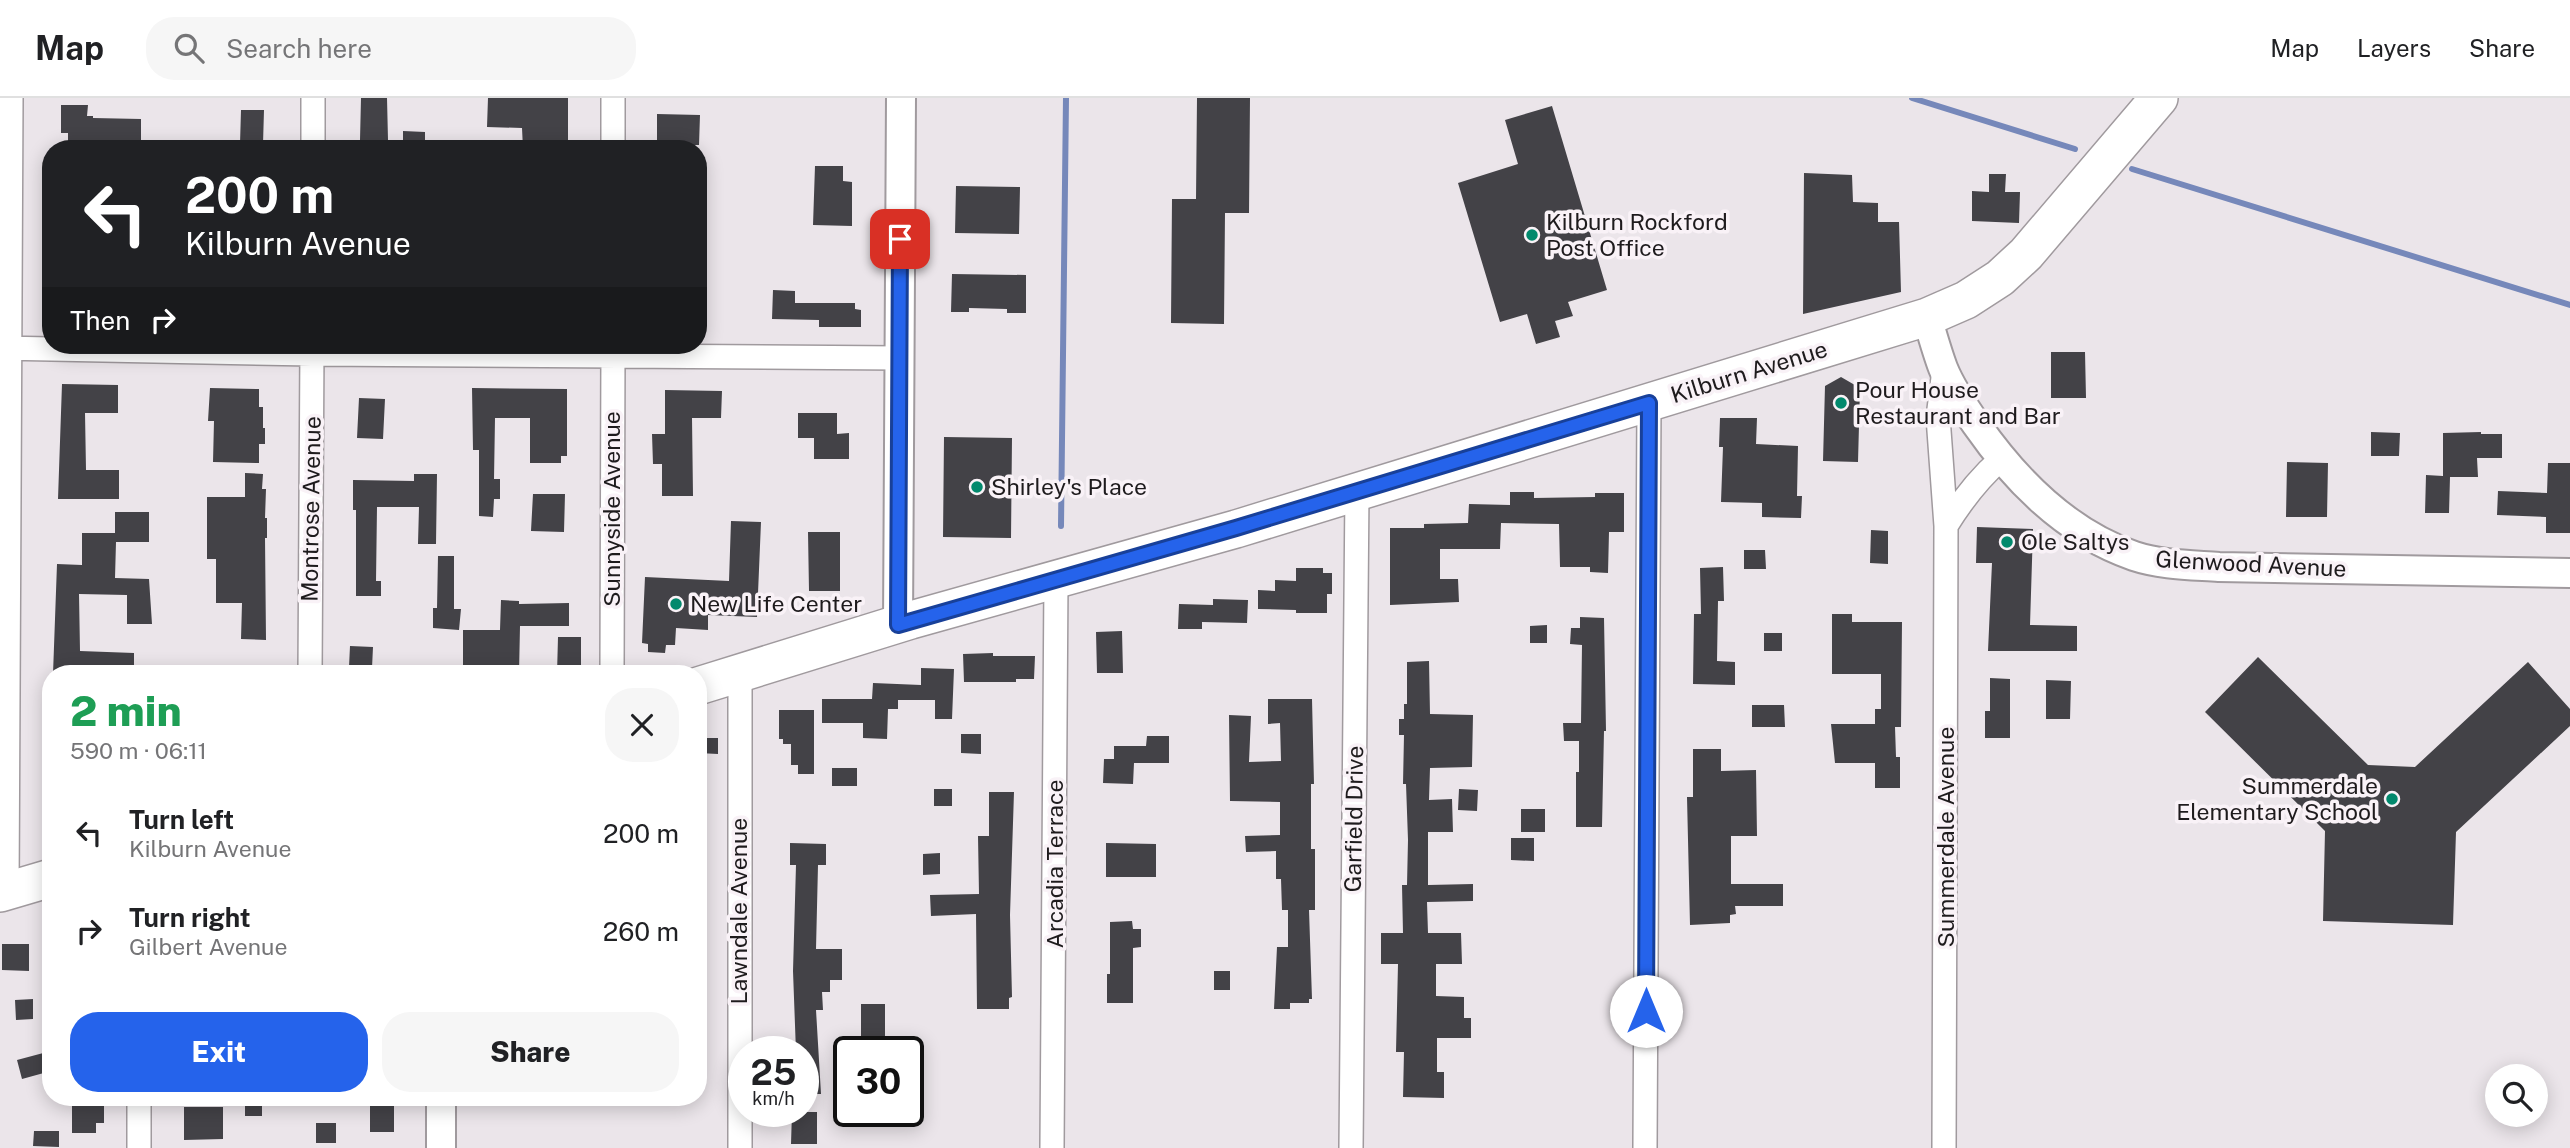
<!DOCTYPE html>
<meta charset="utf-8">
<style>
body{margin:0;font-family:"Public Sans",sans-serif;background:#f6f6f6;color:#202124;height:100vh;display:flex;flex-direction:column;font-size:26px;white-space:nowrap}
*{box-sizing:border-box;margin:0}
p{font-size:23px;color:#757577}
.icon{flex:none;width:38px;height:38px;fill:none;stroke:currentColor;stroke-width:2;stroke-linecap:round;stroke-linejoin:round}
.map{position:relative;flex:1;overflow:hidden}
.sheet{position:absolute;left:42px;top:567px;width:665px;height:441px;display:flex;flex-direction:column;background:#fff;border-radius:28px;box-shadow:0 4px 18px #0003}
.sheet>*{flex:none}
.guide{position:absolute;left:42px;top:42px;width:665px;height:214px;border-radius:28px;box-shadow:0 4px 18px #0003;background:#202124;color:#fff;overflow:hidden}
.buttons{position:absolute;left:2485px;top:966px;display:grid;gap:14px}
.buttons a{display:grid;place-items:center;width:63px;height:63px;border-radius:50%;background:#fff;box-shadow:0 4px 18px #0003;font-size:35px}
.speed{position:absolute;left:728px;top:938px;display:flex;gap:14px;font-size:35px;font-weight:700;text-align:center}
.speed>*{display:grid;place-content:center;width:91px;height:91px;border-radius:50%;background:#fff;box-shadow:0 4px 18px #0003;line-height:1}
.speed small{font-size:18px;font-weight:400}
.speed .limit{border:4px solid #111;border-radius:10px;background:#fff;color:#111}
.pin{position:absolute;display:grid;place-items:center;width:60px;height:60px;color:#fff;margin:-30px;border-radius:14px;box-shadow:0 4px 10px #0006}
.me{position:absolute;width:77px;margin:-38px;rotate:0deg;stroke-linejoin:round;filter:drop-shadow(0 0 5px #0008)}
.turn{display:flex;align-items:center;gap:24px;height:147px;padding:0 28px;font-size:32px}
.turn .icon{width:91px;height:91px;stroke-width:2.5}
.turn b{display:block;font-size:49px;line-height:60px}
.then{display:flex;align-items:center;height:66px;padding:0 28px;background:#0003;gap:14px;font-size:26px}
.round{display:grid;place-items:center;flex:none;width:74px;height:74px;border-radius:28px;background:#f6f6f6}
.summary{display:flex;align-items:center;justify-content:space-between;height:119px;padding:0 28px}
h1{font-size:42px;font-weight:800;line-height:52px;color:#1e9e55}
.button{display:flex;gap:14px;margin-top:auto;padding:14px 28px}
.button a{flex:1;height:80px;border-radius:28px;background:#2563eb;color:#fff;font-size:28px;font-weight:800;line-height:80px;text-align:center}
.button a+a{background:#f6f6f6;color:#202124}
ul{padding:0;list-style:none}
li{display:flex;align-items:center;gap:21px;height:98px;padding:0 28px}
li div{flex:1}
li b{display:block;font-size:26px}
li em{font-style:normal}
header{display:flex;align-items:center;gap:42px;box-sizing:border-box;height:98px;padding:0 35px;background:#fff;border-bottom:2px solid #e0e0e0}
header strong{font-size:33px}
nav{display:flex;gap:38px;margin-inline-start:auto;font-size:24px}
.search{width:490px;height:63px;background:#f6f6f6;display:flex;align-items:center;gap:18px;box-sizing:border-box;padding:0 24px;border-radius:28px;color:#757577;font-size:26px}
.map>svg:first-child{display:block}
</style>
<header>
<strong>Map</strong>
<div class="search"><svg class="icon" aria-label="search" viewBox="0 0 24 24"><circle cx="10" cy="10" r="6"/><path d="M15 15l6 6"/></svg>Search here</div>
<nav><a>Map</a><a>Layers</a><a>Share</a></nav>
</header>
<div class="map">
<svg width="2570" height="1050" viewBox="0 0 2570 1050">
<rect width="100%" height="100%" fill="#ebe5ea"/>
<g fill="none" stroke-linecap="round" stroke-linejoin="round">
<!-- stream -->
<path stroke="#7688ba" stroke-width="6" d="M1912,0L2075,51
M2132,71L2570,207
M1061,428L1066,0"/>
</g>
<!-- building -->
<path fill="#434247" d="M361,0H387L388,42H360Z
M488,0H568V51H523L522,30L487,29Z
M1197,0H1250L1249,115H1225L1224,226L1171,225L1172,101H1196Z
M61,7H88L87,18H93V20L141,21V44H68V35H61Z
M1552,8L1607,192L1568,204L1573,218L1555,223L1560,239L1536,246L1527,216L1500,224L1458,85L1518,66L1505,22Z
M241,12H264L263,46H240Z
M657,16L700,17L699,47H657Z
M403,33L425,34V51H403Z
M815,68H843V83L852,84V128L813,127Z
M1804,75L1852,77L1853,104L1878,105V124H1899L1901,194L1803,216Z
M1989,76H2006L2005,94H2020L2019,125L1972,123V93L1989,94Z
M956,88L1020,89L1019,136L955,135Z
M952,176L1026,177V215H1007V211L969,210V214H951Z
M773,192L795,193V205H855V211L861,212V229H819V222L772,221Z
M2051,254H2085L2086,300H2051Z
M1841,279L1860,290L1858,364L1823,363L1825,288Z
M62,286L118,287V315H85L86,372H119V401H58Z
M210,290L259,291V309H263V330H265V346H259V365L213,364L214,323H208Z
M472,290L567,291V358H561V365H530V320H495L494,381H500V401H494L493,419L479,418V352H473Z
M665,292L722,293L721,320H692L693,398H662V366H653L652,336H665Z
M359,300L385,301L383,341L357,340Z
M798,315H837V336L849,335V361H814V340H798Z
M1720,320H1757L1756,346L1798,348L1797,398H1802L1801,420L1762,419V405L1721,404L1723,349H1719Z
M2371,334L2400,335L2399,358H2371Z
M2481,334V336H2502V360H2477L2478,379H2450L2449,415H2425L2426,377L2443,378V335Z
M944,339L1012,340L1011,440L943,439Z
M2287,364L2328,365L2327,419H2286Z
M2548,365H2570V435H2546V419L2497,417L2498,393L2547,395Z
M245,375L263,376L262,391H266L265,420H267V440H265L266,542L241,541L242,505H216V461H207V399H245Z
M414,376H437L436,446H418L419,409H377L376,483H381V498H356V412H353V382L414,383Z
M1510,394H1534V400L1595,399V395H1624V434H1609L1608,475L1590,474V469H1560L1559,426L1501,425L1500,451H1440V481H1458L1459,504L1390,507V430H1424V426L1468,425L1469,406L1510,407Z
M533,396H565L564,434L531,433Z
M115,414H149V444H116L115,480L149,481L152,526H127V497L79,496L80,553L134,555V575L53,576L57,466L82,467V435H115Z
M731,423L761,424L757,519L708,517V532L676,530L675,547H666L665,555L648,554V546L642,545L645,479L729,483Z
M1977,429L2033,431L2030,527L2077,528V553H1988L1992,465H1976Z
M1871,432L1888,433V466L1870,465Z
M808,434H840V493H809Z
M1744,452H1765L1766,471H1744Z
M438,458H454V511H461L459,532L433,530V510H437Z
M1723,469L1724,503H1718L1717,563L1735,564V587L1693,586L1694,516H1701L1700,470Z
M1296,470H1323V475H1332V496H1327V515H1296V512L1258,511V492L1275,493V482L1296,483Z
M1213,501L1248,502L1247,525L1202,524V531H1178L1179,506L1213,507Z
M501,502L519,503V506L569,505V528H520L519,576H463V532H500Z
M1832,516H1852V524H1902L1901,629H1895L1896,659H1900V690H1875V665H1835L1831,626H1875V611H1881V576H1832Z
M1580,519L1604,520L1606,633H1604L1602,729H1576V674H1579V643H1564L1563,625H1581L1582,547L1570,546L1571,530H1580Z
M1547,527V545H1530V528Z
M1122,533L1123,575H1097L1096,534Z
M1764,535H1782V553H1764Z
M558,539H581V572H577V576H557Z
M350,548L373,549L372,570L349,569Z
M993,555V558H1035L1034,581H1016V584H964L963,556Z
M2258,559L2368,667L2415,669L2528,564L2570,611V628L2456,734L2453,827L2323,823L2325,733L2205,614Z
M1429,563L1430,616L1473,617L1472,669L1430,670L1429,702L1452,701L1453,734H1428V787L1473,786V803L1427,804L1428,835H1461L1462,866H1436V898L1464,899V920H1471V940H1437V974H1444V1000L1403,999L1404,954H1396L1398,866H1381V835H1403L1402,787H1407L1408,742L1406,686H1403L1404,637H1399V621H1404V606H1407V564Z
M921,570L954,571L952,621H935V602H898V611H888L887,641L863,640V625H822V601H872L873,585L921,587Z
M1990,580L2010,581V640H1985V613H1990Z
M2046,582L2071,583L2070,621H2046Z
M1268,601H1312L1314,686H1311V751H1315V812H1309L1312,901H1309V905H1290V911H1274L1277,849H1288V812H1282L1281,781H1276V753L1246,754L1245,738L1280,737V704L1230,703L1229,617L1251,618L1249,664L1281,663L1280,625L1268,626Z
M1752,607H1784L1785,629H1752Z
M779,612H814V676H798V667H791V646H783V641H779Z
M961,636H981V656L961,655Z
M1147,638H1169V665H1134L1133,686L1103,685L1104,661H1114V648H1146Z
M698,640H718V656L698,655Z
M1693,651H1721V673L1756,672L1757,738H1731V786H1783V808H1735L1736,816L1730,817V825L1690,827L1687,699H1693Z
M832,670H857V688H832Z
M934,691H952V708H934Z
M1459,691L1478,692L1477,713L1458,712Z
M989,694H1014L1010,817L1012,899L1009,900V911H977L976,816L931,818L930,797L979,796L978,738H989Z
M1521,711H1545V734H1521Z
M1511,740H1534V763L1511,762Z
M790,745L826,746V767H818L816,851H842V882H830V894H822L823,912H816L821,996H803V953L796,954L793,873L796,767H790Z
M1106,745L1156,746V779H1106Z
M940,755V776L923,777V756Z
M1132,823L1133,831H1141V849L1133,850V905H1107V876H1110V824Z
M2,846H29V873L2,872Z
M1214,873H1230V892H1214Z
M33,901V921L16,922L15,902Z
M861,906H885V940L861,941Z
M47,954L51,973L22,981L17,962Z
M245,1003H262V1018H245Z
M72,1005H104V1025H96V1035H72Z
M370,1007H394V1034H370Z
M184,1009H223V1041L184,1042Z
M792,1014H817V1046H791Z
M316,1025H336V1045H316Z
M34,1033H59V1049L33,1048Z"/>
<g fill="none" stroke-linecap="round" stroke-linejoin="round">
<defs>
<path id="minor" d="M313,51V0
M613,51V0
M0,250L312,256L900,260
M1944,272L1938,319L1946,428L1944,1050
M1946,428C1962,402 1978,381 2001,361
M310,576L312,247
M612,576L613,247
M740,576V1050
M7,793L11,0
M139,1050V999
M1052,1050L1056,481
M1351,1050L1357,392
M1645,1050L1649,305"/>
<path id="tertiary" d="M1927,219C1932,236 1937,254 1943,270C1951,290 1964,309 1976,326C2015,382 2067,435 2134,458C2161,467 2191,467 2219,469L2570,475
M898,527L901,0
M441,1050V999"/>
<path id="primary" d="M698,588L911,522L1236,431L1927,219L1966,202L2000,180L2026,156L2159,0
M0,795L51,780"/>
</defs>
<!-- minor casing -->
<use href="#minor" stroke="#a09a9e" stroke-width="26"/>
<!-- tertiary casing -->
<use href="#tertiary" stroke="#a09a9e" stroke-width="32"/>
<!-- primary casing -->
<use href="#primary" stroke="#a09a9e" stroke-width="40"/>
<!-- minor -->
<use href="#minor" stroke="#fff" stroke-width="23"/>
<!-- tertiary -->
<use href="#tertiary" stroke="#fff" stroke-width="28"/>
<!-- primary -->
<use href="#primary" stroke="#fff" stroke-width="37"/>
</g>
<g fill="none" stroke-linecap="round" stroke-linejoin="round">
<defs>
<path id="route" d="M900,141L898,527L1236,430L1649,305L1646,913"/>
</defs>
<!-- route casing -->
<use href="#route" stroke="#184099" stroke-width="18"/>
<!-- route -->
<use href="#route" stroke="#2563eb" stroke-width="12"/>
</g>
<!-- markers -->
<g fill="#02896d" stroke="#f9f2f7" stroke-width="2.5">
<circle cx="1532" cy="137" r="7"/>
<circle cx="1841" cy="305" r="7"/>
<circle cx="977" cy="389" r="7"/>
<circle cx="2007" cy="444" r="7"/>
<circle cx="676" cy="506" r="7"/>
<circle cx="2392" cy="701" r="7"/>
</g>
<g text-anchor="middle" stroke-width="7" stroke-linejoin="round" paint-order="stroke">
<!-- poi labels -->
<g font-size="23" fill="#1e1b1d" stroke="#f9f2f7" text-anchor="start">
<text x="1546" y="132">Kilburn Rockford<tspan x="1546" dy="26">Post Office</tspan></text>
<text x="1855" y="300">Pour House<tspan x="1855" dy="26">Restaurant and Bar</tspan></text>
<text x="991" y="397">Shirley's Place</text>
<text x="2021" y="452">Ole Saltys</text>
<text x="690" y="514">New Life Center</text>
<text x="2378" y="696" text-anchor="end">Summerdale<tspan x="2378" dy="26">Elementary School</tspan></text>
</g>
<!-- street labels -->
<g font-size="23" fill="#1e1b1d" stroke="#f9f2f7">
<text transform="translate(1749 274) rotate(-17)" y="8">Kilburn Avenue</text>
<text transform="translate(311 411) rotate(-89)" y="8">Montrose Avenue</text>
<text transform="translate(612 411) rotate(-90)" y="8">Sunnyside Avenue</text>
<text transform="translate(2251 466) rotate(3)" y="8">Glenwood Avenue</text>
<text transform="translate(1354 721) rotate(-89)" y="8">Garfield Drive</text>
<text transform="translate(1946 739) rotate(-90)" y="8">Summerdale Avenue</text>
<text transform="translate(1055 766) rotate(-90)" y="8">Arcadia Terrace</text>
<text transform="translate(739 813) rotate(-90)" y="8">Lawndale Avenue</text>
</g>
</g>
</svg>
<div class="buttons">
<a><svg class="icon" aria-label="search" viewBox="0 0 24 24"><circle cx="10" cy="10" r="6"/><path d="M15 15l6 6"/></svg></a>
</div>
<div class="speed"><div>25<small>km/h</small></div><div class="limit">30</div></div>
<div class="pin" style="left:900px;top:141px;background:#d93025"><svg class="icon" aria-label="arrive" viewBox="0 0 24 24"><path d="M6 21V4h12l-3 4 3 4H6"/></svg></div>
<svg class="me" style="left:1646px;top:913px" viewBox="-20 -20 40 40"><circle r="19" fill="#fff"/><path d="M0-13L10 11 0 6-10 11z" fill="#2563eb"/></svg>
<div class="guide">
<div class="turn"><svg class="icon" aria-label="left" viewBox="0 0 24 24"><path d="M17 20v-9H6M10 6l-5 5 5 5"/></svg><div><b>200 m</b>Kilburn Avenue</div></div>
<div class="then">Then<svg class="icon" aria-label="right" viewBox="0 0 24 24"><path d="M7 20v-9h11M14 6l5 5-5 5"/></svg></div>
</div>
<section class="sheet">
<div class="summary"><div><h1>2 min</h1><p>590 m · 06:11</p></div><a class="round"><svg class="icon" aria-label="close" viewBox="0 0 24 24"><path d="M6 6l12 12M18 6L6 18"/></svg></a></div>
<ul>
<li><svg class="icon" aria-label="left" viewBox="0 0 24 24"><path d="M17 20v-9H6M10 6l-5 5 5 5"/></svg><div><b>Turn left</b><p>Kilburn Avenue</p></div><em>200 m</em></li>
<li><svg class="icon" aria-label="right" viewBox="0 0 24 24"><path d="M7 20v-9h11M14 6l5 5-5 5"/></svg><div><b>Turn right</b><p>Gilbert Avenue</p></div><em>260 m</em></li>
</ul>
<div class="button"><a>Exit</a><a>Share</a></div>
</section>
</div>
